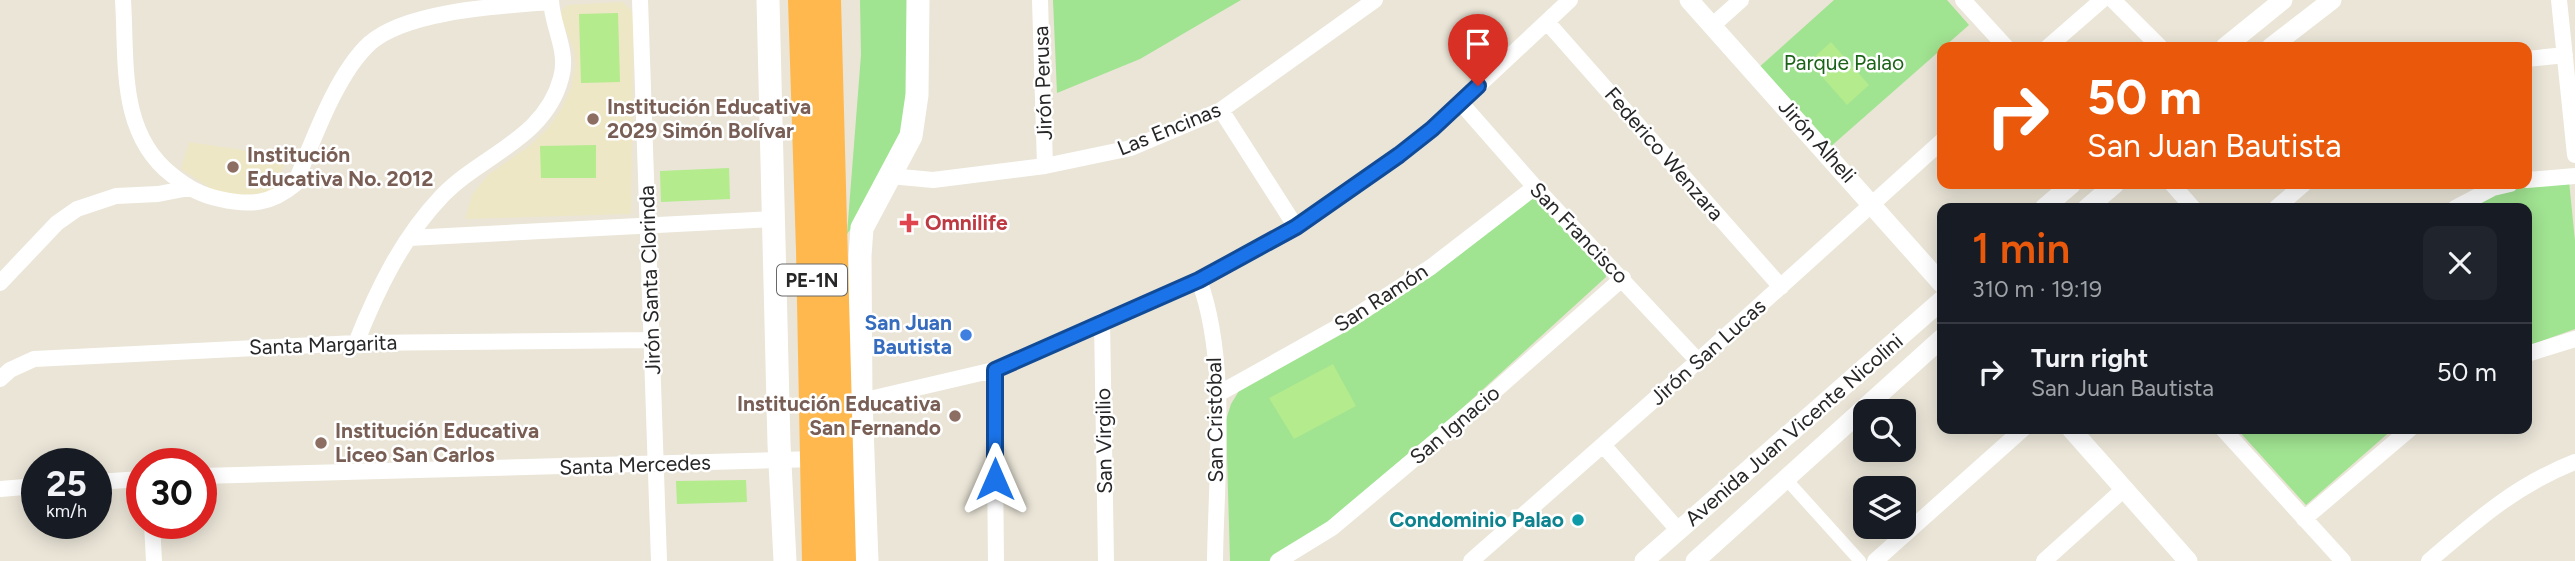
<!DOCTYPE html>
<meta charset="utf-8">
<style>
body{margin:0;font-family:Figtree,sans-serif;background:#20242c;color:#f1f3f6;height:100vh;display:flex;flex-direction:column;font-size:26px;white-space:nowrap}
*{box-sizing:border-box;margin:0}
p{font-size:23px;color:#9ea1a6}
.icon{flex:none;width:38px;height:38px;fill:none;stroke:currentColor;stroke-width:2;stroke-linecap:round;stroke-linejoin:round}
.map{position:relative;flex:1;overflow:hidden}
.panel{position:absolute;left:1937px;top:203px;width:595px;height:231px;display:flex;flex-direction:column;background:#171b24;border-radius:14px;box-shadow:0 4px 18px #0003}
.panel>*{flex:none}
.hud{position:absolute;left:1937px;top:42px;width:595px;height:147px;border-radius:14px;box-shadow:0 4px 18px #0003;background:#ea580c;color:#fff;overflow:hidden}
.fabs{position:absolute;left:1853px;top:399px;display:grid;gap:14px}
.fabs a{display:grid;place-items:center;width:63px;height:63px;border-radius:14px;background:#171b24;box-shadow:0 4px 18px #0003;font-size:35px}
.speed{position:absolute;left:21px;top:448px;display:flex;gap:14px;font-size:35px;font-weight:700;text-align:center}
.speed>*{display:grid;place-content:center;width:91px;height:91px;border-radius:50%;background:#171b24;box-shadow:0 4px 18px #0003;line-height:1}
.speed small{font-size:18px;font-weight:400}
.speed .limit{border:10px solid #d22;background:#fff;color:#111}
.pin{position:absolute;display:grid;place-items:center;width:60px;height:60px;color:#fff;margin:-72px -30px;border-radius:50% 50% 50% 0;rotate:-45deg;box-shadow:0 0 7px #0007}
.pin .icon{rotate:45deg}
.me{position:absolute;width:77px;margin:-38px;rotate:0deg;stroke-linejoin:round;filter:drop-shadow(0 0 5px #0008)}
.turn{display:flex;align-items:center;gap:24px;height:147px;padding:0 35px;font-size:32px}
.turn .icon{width:91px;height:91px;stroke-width:2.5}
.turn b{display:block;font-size:49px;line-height:60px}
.round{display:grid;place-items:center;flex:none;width:74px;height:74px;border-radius:14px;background:#20242c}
.summary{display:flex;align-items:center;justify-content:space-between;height:119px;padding:0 35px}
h1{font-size:42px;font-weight:600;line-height:52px;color:#ea580c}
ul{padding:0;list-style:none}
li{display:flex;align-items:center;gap:21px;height:98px;padding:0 35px;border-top:2px solid #363941}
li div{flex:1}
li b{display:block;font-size:26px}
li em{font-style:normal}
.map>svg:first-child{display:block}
</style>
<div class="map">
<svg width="2575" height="561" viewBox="0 0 2575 561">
<rect width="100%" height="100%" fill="#eae5d7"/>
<!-- education -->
<path fill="#ede7c5" d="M623,2L634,13L631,214L465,219L472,195L488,175L532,144L548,128L561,110L571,88L575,66L574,50L559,14L567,5Z
M189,142L262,153L285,164L273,192L224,197L181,169Z"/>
<!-- green -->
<path fill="#a0e391" d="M860,0H915L902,134L856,222L847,234L861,55Z
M1053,0H1241L1140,59L1057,93Z
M1834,0H1947L1969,25L1829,148L1757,69Z
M2569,181L2575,241V329L2527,346V208H2461L2516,186Z
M1535,195L1604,267L1606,277L1423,444L1330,523L1269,561H1230L1226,420L1231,404L1239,391L1398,298Z
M2237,429H2393L2306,505Z"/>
<!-- pitch -->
<path fill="#b3eb8d" d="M618,13L620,82L581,83L579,14Z
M1831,42L1869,85L1847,105L1809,62Z
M596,145V178H541L540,146Z
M729,168L730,199L661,202L660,171Z
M1333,364L1356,406L1294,439L1269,398Z
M746,480L747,502L677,504L676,481Z"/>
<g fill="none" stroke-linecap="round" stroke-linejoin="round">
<!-- pedestrian -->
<path stroke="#fff" stroke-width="12" d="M1785,478L1860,561"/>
<!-- minor -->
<path stroke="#fff" stroke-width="16" d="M123,0C127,62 118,133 172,175C188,188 201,195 220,199C250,206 271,204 295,184C313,141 336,74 370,43C408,10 502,6 551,2
M640,0L659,561
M1040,0L1045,166
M1963,0L2006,47
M2113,0L2160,47
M2559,0L2575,155
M1547,22L1781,287
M1713,25L1741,0
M2048,47L2102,0
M2527,59L2565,55
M1461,103L1535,187L1698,361
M1221,110L1296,227
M890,176L933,180L1045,166L1131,148L1221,110L1375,0
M2527,180L2575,176
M2172,184L2193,208
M2276,208L2304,184
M2455,208L2493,188L2510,184
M409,238L774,219
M1199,280C1229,361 1216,475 1215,561
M0,283L57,223L77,209L116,196L158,194L189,188
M1102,321L1106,561
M356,343C377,290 402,238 442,196C481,155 545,139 561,78C569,51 552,27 551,0
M2527,354L2575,339
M994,370L996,561
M0,379L10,370L34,359L356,343L652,340
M1218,394L1345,323L1431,267L1535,187
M861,401L994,370L1199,280L1296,227L1358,185L1432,129L1570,0
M2223,429L2343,561
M1603,445L1679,531
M201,476L816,459
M96,482L142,479
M0,489L37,486
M2304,519L2410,429
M152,523L154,561
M1278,561L1332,528L1489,396L1623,278
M1471,561L1698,361L1942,141
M1875,561L2023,429
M2044,561L2124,489
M2429,561C2477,520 2516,485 2575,462"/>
<!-- tertiary -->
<path stroke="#fff" stroke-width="19" d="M1689,0L1942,284
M2225,47L2283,0
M2271,47L2332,0
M2044,208L2072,184
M2087,208L2115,184
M2071,429L2188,561
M1644,561L1942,300
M1695,561L1942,338"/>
<!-- secondary -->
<path stroke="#fff" stroke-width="23" d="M768,0L779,444L785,561
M867,561L861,401L860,256L862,228L911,136L917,95L918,0"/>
<!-- motorway -->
<path stroke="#ffb84d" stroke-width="30" d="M803,0L811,250L817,561
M826,0L841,561"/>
</g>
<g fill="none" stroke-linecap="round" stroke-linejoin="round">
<defs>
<path id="route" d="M995,479V370L1199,280L1296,227L1399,155L1432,129L1478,86"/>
</defs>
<!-- route casing -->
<use href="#route" stroke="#114b97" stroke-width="18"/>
<!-- route -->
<use href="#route" stroke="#1a73e8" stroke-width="12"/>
</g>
<!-- markers -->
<g fill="#8d6e63" stroke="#fff" stroke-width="2.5">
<circle cx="593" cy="119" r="7"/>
<circle cx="233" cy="167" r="7"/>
<circle cx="955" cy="416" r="7"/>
<circle cx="321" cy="443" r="7"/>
</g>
<path fill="#e0444e" stroke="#fff" stroke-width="2.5" d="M905.5 212.5h7v7h7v7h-7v7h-7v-7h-7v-7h7z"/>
<circle fill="#3f7fe0" stroke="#fff" stroke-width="2.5" cx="966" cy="335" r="7"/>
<circle fill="#0f9aa8" stroke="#fff" stroke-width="2.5" cx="1578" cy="520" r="7"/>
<g text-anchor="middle" stroke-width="5" stroke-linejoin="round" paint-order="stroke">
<!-- shield labels -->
<rect fill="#fff" stroke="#686868" stroke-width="2" x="777" y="264.5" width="70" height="31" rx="5"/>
<g font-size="19" font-weight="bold" fill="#272727">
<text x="812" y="287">PE-1N</text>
</g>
<!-- park labels -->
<g font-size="21" fill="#1a6317" stroke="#fff">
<text x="1844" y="70">Parque Palao</text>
</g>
<!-- street labels -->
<g font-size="21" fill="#272727" stroke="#fff">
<text transform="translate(1043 83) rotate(-92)" y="7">Jirón Perusa</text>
<text transform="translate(1169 129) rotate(-22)" y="7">Las Encinas</text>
<text transform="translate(1817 141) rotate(48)" y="7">Jirón Alheli</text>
<text transform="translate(1664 154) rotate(49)" y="7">Federico Wenzara</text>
<text transform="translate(1579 233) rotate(46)" y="7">San Francisco</text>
<text transform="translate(650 280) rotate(-92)" y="7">Jirón Santa Clorinda</text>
<text transform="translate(1381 298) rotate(-33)" y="7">San Ramón</text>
<text transform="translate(323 345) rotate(-2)" y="7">Santa Margarita</text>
<text transform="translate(1708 352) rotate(-42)" y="7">Jirón San Lucas</text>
<text transform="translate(1215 420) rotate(-91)" y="7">San Cristóbal</text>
<text transform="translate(1455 425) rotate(-40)" y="7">San Ignacio</text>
<text transform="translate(1794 430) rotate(-41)" y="7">Avenida Juan Vicente Nicolini</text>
<text transform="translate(1104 441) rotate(-91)" y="7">San Virgilio</text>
<text transform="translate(635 465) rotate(-2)" y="7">Santa Mercedes</text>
</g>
<!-- education labels -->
<g font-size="21" font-weight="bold" fill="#785e54" stroke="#fff" text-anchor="start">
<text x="607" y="114">Institución Educativa<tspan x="607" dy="24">2029 Simón Bolívar</tspan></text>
<text x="247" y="162">Institución<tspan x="247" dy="24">Educativa No. 2012</tspan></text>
<text x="941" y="411" text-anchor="end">Institución Educativa<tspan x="941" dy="24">San Fernando</tspan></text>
<text x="335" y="438">Institución Educativa<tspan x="335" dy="24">Liceo San Carlos</tspan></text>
</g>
<!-- health labels -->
<g font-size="21" font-weight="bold" fill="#be3a42" stroke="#fff" text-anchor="start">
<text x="925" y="230">Omnilife</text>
</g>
<!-- shop labels -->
<g font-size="21" font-weight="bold" fill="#366cbe" stroke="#fff" text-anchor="end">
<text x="952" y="330">San Juan<tspan x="952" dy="24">Bautista</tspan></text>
</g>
<!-- culture labels -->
<g font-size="21" font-weight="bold" fill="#0d838f" stroke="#fff" text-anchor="end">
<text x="1564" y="527">Condominio Palao</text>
</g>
</g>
</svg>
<div class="fabs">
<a><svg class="icon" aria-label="search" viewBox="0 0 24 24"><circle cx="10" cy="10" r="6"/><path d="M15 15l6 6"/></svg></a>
<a><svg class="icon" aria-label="layers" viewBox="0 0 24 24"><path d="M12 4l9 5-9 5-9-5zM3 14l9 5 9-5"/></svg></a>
</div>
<div class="speed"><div>25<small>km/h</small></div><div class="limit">30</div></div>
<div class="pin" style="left:1478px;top:86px;background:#d93025"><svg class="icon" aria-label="arrive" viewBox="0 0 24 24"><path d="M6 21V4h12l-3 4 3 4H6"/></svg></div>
<svg class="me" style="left:995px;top:479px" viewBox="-20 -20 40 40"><path d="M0-17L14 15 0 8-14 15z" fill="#1a73e8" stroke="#fff" stroke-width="4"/></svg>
<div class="hud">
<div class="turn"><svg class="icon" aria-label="right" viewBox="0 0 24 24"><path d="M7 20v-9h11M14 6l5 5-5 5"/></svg><div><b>50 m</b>San Juan Bautista</div></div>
</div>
<section class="panel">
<div class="summary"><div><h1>1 min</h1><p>310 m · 19:19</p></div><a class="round"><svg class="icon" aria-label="close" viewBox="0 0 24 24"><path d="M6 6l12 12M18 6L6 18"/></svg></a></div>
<ul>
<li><svg class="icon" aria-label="right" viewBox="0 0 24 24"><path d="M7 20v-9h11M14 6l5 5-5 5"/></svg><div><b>Turn right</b><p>San Juan Bautista</p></div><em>50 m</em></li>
</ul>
</section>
</div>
